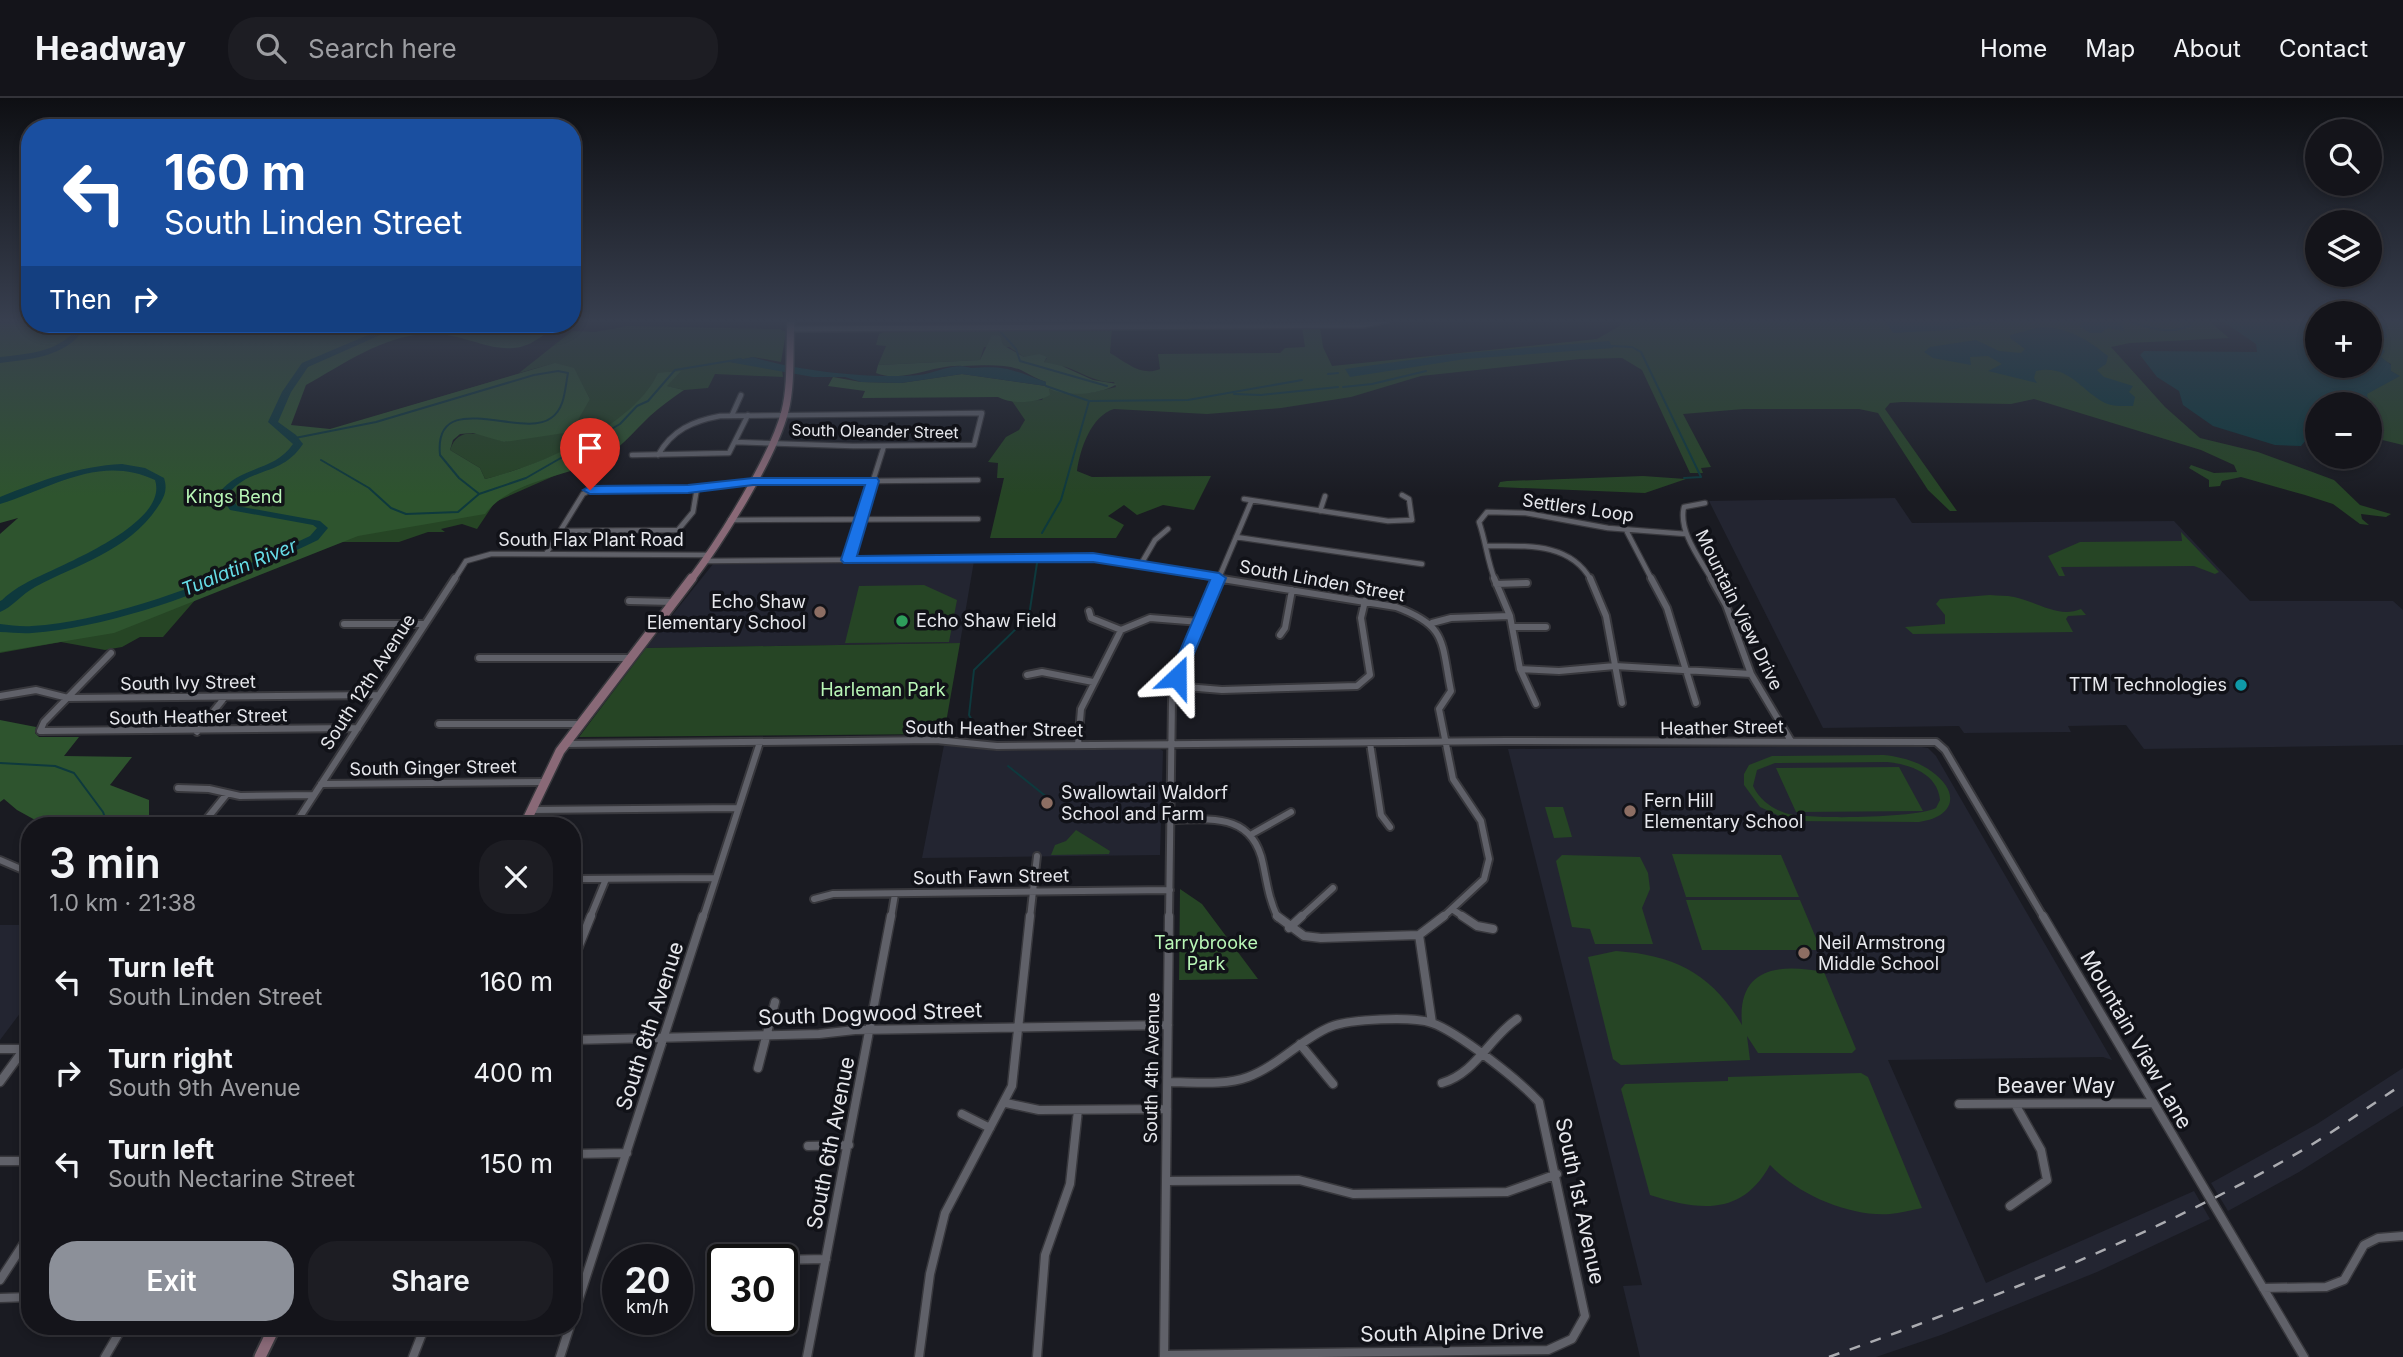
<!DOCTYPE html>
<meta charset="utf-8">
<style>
body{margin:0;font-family:Inter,sans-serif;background:#1d1d23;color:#f1f3f6;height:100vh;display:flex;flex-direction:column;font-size:26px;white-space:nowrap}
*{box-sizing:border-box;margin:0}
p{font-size:23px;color:#9d9ea2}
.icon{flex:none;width:38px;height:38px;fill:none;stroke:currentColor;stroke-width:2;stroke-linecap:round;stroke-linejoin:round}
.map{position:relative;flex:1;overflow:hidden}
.drawer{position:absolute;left:21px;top:719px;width:560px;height:518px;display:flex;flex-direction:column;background:#14141a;border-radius:28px;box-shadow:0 4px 10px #0003,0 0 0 2px #333339}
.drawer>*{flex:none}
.banner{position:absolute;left:21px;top:21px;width:560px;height:214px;border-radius:28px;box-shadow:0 4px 10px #0003,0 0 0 2px #333339;background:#1a4fa0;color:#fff;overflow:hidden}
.tools{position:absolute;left:2305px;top:21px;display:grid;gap:14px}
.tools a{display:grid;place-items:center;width:77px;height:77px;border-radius:50%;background:#14141a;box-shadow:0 4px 10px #0003,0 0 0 2px #333339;font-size:35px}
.speed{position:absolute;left:602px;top:1146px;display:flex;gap:14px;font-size:35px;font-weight:700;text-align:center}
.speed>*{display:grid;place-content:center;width:91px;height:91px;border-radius:50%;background:#14141a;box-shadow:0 4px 10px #0003,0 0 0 2px #333339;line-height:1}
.speed small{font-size:18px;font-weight:400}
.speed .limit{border:4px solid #111;border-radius:10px;background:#fff;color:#111}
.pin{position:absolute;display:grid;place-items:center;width:60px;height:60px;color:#fff;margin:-72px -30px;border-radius:50% 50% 50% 0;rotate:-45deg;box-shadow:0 0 7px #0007}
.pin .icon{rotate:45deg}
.me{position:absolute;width:77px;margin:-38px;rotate:23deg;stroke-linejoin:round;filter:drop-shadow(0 0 5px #0008)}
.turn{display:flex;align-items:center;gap:24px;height:147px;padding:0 28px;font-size:32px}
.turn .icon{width:91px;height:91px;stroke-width:2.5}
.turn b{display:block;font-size:49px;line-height:60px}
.then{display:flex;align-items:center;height:66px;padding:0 28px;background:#0003;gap:14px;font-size:26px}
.round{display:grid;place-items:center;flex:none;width:74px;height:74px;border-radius:28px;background:#1d1d23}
.head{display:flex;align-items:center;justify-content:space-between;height:119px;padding:0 28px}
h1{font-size:42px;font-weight:600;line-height:52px}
.primary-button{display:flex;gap:14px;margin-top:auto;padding:14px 28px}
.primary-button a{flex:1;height:80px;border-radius:28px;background:#8c9099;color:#fff;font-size:28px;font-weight:600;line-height:80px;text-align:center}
.primary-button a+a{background:#1d1d23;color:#f1f3f6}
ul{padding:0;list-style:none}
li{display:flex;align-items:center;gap:21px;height:91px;padding:0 28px}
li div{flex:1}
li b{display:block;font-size:26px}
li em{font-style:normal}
header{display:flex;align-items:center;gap:42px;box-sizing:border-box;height:98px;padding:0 35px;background:#14141a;border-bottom:2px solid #333339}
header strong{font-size:33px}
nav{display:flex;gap:38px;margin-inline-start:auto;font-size:24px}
.search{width:490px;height:63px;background:#1d1d23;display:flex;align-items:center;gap:18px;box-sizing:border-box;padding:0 24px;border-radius:28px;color:#9d9ea2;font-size:26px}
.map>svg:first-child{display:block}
</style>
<header>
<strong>Headway</strong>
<div class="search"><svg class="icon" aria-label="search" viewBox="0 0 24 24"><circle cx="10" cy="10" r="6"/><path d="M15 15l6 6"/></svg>Search here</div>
<nav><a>Home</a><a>Map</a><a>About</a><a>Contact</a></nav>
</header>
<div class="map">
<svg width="2403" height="1259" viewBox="0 0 2403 1259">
<rect width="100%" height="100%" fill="#1a1b22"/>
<!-- built -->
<path fill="#232531" d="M1895,400L1912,425L2174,423L2250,503H2393L2403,512V647L2144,651L2126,627L2068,628L2071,634L1964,635L1959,628L1823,630L1709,403Z
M974,463L960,545L646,550L713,466Z
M944,647L997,653L1160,651L1163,653L1160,757L922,760Z
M1916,648L1928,650L1936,658L2112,962L2103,959L1888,962L1986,1185L2194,1093L2210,1121L2097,1174L1941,1237L1876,1259H1640L1623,1188L1642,1187L1508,651Z
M0,827H30V902L0,942Z
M2403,970V1008L2299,1074L2228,1113L2211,1085L2317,1026Z"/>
<!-- green -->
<path fill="#264525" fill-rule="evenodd" d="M1619,222H2208L2229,240L2130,245L2111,249L2165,309L2200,340L2258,354L2334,382L2360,407L2391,416L2386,419L2361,416L2362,421L2369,427L2360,426L2333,406L2305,397L2241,379L2222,383L2220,388L2209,389V382L2189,370L2191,367L2214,375L2237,374L2234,367L2201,352L2034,301L2011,306L1902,304L1890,305L1885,311L1957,413H1950L1928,392L1878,315L1859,311H1744L1683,316L1711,369L1701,370L1703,375H1690L1642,272L1622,260L1580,261L1421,278L1351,299L1281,310L1207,316L1114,311C1091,318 1080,351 1077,373L1092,379L1211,378L1194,412L1163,407L1137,417L1124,407L1108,418L1124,427L1116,440H990L1004,380H997L998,365L988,364L1006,339L1019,332L1025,322L1012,303L1042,302L1048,291L1090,295L1116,289L1114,284C1096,285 1083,275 1066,269C1058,267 1051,268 1044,264L1047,260L1024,259L1009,249H984L980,262L878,267L886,248L876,247L879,236L890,231L1112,230L1110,255C1126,264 1141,279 1160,271L1158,256L1280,255L1285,250L1305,249L1302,229H1320L1323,249L1332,268L1597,241L1621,227Z
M2379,222H2403V347L2370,339V318L2374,316L2376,308L2368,302L2366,296L2399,278L2391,273V266L2382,261L2375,246L2383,242L2386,229Z
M628,228L780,231L786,234L781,264L753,259L731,264L782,272L783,279L715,276L708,290L684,292L666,288L659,275C633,330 541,367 485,381L480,370L450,352C459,325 484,338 505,344L590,301L577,277L481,328L441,341L484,394L563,374L495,404L477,431L462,426L441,431L445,434H428L399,444H318L209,486L163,539H140L122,549L105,552L61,544L0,555V551L334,254L276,317L302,340L555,265L519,275L572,233L595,234Z
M1643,378L1686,381L1645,395L1498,389L1500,384L1507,383Z
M2181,434L2219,474L2215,476L2194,468L2061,469L2065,478H2059L2048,458L2080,444L2182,443Z
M924,487L957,502L949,544L845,545L859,488Z
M1990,497C1998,498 2006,497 2014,499C2036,503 2058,521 2081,511L2086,517L2068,518L2066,521L2073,534L1913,536L1905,529L1945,526V517L1936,506L1940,501Z
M960,545L944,636L579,639L646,550Z
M1884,657C1901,659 1917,663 1931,673C1961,694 1955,719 1919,724L1790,723L1760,709L1744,687V676L1749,667L1772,658ZM1887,664C1910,666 1938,676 1940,702L1936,710C1919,720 1806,722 1785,715C1771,710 1760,702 1753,688L1757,672L1775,665Z
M1899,669L1923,713L1796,714L1776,670Z
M1545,709H1563L1572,739L1554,740Z
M1076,732L1110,753L1109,756L1051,757L1055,747L1066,743Z
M1672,756L1781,757L1799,799H1686Z
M1562,757L1640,759L1648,775L1650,791L1642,810L1653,846H1595L1590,831L1572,829L1556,763Z
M1180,791L1202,806L1258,881L1179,882Z
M1686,802H1800L1821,852H1702Z
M1616,853C1675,857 1712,876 1742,927C1737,870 1777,865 1824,874L1856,951L1852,955H1758L1747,938L1750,962L1621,967L1613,961L1588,859Z
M1861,975L1868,979L1922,1110C1911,1112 1900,1115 1890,1116C1849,1119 1797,1096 1770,1067C1742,1118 1700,1113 1650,1097L1621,991L1625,986L1728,983V979Z"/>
<!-- forest -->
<path fill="#2e542e" d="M0,222H30V226H122L150,235L349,233L365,226H555C509,276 478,233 425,236C383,238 342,267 306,287L291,327L330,331L555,265L574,270L590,301L571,334L504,344L473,335L460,336L453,342L450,352L480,370L485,381C540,367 633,329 658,275L681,273L667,288L684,292C672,300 660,309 650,318C633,334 618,354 596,364C562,379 509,384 485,416L358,438L114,535L0,554V436L18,420L0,425Z
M992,237L1000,238L1003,247L1024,259L1039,256L1047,259L1044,264L1062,268L1093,282L1117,286C1100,297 1068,299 1049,291L1050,297C1037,305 1012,307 998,299L862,300L865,293L828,288L833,279L861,284L901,285L962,276L1046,288V284C1037,281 1029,276 1021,272C1003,265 979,268 962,268C934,266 903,286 876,275L878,267L980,262Z
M0,622L36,629L35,635L39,639H79L64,658L132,659L110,687L149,702V723L174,722L169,728H46L17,712L4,701L0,704Z"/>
<!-- water -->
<path fill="#0e393d" d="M1884,222H2008L1949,232L1893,235Z
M2085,222H2116L2123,227L2124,233L2107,230L2101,235H2090L2079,228Z
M2221,222H2317V268H2370V222H2379L2386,229L2387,239L2375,246L2385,253L2381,259L2391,267V273L2400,278L2367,296L2368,302L2378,311L2370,318V306H2317V341H2307L2301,348L2275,347L2213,328L2183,307L2179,293L2157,279L2140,257L2144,253L2257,254L2256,246Z
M2041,229C2069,230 2087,241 2108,258L2106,266L2097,272L2104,279L2133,288L2129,294L2135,299L2133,308C2124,308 2113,309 2105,305C2080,292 2069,266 2036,273L2034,280L2037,285L1988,273L2002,266L1988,258L1970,259L1971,267L1933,260L1924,254L1930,249L1976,242L1999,253L2021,255L2025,251L2010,240V237Z
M1609,243L1613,250L1465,261L1350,279L1345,271L1453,256Z
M753,259C797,273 872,281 919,277C937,275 953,264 971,270C1007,267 1012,272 1046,284V288L962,276L901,285L861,284L845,279H813L729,264Z"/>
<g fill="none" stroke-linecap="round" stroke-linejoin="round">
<!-- stream -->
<path stroke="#0e393d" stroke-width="2" d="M2125,222C2147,229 2169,238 2191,227L2188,222
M999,232L1016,251L1020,263L1107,288
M1612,248L1632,249L1641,254L1701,379L1684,380
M1328,276L1338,275
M1046,288L1089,303L1188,302L1302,282
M1343,289L1372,286L1426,273
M1234,296L1261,297L1338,289
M295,340L376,324L534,277L558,273L568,275C565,290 565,311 551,320C523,342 433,288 440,357L459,380L478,395
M321,362L369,390L391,410L406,416L458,414L479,396L526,380L620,326L637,308L648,303L675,272L741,261
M1042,435L1061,402L1089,303
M0,504L12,500
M985,638L978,633L969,617L974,572L1029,518L1037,465
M0,665L55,668L74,675L103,714L108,728
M1008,668L1048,700"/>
<!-- river -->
<path fill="#0e393d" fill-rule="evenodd" d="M0,222H30V226H33H30L0,225Z
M64,226H81L84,232C64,259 31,261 0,265V259C28,256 57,254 76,232Z
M394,226H405L308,269L291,294L278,324L296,337L303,346C281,379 252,368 229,395L237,408L320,423L328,430L318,442C235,482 124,528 32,535C22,536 11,534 0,534V526C10,527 22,529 32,528C121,522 230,476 310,438L317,430L313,427L230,412L219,395C241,367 274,374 293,346L268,324L282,294L302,265Z
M122,366L145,370L164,380C168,392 164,400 157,410C128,453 78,466 35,489C22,496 11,510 0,514V504C8,496 16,490 26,485C55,469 170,427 155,382C100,356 52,390 0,406V399C40,383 79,368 122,366Z"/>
<defs>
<path id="minor-far2" d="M732,317L741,297
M632,357L729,355L748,317
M658,357C672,332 693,323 720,318L982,315L974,347L853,348L735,344
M1244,401L1388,423L1412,422L1409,401L1402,397
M1705,405L1684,409C1678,433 1700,461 1712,482
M1320,413L1325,398
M730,422L978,421
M1626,432L1652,482
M561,433L678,432L693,414L697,390
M1236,439L1422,466
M1488,448C1526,448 1570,444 1591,482
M546,456L583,396L592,391H688L753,384L978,382
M848,462L884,348
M706,463L1093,460L1227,482
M1141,466L1155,442L1168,431
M454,482L466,463L491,456L710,457
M1218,482L1251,404
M1495,482C1487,462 1486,444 1479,424L1487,414L1526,415L1608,430L1686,436"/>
<path id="minor-far1" d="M1216,480L1396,509C1448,528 1441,544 1451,593L1439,611L1453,681L1481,723L1489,761L1484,781L1442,820
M1494,480L1510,518L1520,571L1559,573L1615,568L1751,576
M1590,480L1606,518L1622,605
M1651,480L1667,510L1696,605
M1711,480L1726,507L1751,576L1791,643
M1496,486L1527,485
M629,503L674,504
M1089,513L1091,520L1121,532L1150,520L1200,524
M1432,525L1451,520L1510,518
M344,526H424
M1512,529H1546
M1280,537L1285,530L1292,492
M111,555L44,624L40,633L358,630
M479,560H630
M1520,571L1536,606
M1027,577L1042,574L1093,584
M1174,588L1222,592L1357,588L1370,577L1361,520L1365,503
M0,598L36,592L68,600L378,597
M439,626H580
M197,634L225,599
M1370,645L1381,717L1390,729
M565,646L936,642L997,648L1507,643L1936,644L1945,652L2044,820
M1078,647L1081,611L1121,532
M321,686L544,684
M178,690L209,691L240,698L314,697
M531,712L738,710
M1170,722C1212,721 1253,715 1263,766C1267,785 1269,802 1278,820
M201,728L226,697
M294,728L455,480
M1252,736L1291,714
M0,762L30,775
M572,781L716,780
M814,801L833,796L1170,792
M1452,811L1465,820
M590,820L606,781
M703,820L760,644
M891,820L895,796
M1030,820L1037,758
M1169,820L1172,601L1177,579L1219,480
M1300,820L1333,790"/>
<path id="minor" d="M1277,818L1304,838L1321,840L1419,837L1444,818
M1462,818L1477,828L1493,831
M2043,818L2304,1259
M1289,830L1302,818
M1419,837L1432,925
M572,865L591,818
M572,942L819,936L855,932L1168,927
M1300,946L1333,986
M0,951H30
M758,970L775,904
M0,984L24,951
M1442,985C1476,975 1489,940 1517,921
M1006,1005L1039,1012L1167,1011
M1959,1006L2153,1005
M962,1016L990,1030
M808,1048L849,1047
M572,1056L627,1055
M0,1063H30
M1166,1083L1299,1082L1353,1096L1507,1094L1557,1076
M2010,1108L2047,1082L2041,1052L2015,1006
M776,1162L826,1161
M0,1182L30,1136
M2263,1190L2326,1189L2344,1182L2364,1147L2378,1140L2403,1138
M0,1200L30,1199
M572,1222L703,818
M1164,1257L1548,1252L1572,1241L1585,1218L1539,1004C1520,983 1458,934 1432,925C1412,918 1350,921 1330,929C1301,941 1278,968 1248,979C1224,988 1194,984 1168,984
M105,1259L123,1228
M413,1259L425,1228
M560,1259L570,1228
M807,1259L891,818
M919,1259L930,1176L945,1115L1012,988L1030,818
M1037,1259L1045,1157L1070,1086L1078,1012
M1164,1259L1169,818"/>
<path id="tertiary" d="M790,231L1363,227L1387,222"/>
<path id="secondary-far2" d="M691,482C721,442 773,360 785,313C792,285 789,251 791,222"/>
<path id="secondary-far1" d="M524,728L560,653L692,480"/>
<path id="secondary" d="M260,1259L275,1228"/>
</defs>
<!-- minor-far2 casing -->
<use href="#minor-far2" stroke="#38383d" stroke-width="7"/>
<!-- minor-far1 casing -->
<use href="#minor-far1" stroke="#38383d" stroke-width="10"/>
<!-- minor casing -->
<use href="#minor" stroke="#38383d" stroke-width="11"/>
<!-- tertiary casing -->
<use href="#tertiary" stroke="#38383d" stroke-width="8"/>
<!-- secondary-far2 casing -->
<use href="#secondary-far2" stroke="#38383d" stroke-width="10"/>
<!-- secondary-far1 casing -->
<use href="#secondary-far1" stroke="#38383d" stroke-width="12"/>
<!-- secondary casing -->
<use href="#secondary" stroke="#38383d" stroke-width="15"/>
<!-- minor-far2 -->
<use href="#minor-far2" stroke="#606169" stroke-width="4.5"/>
<!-- minor-far1 -->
<use href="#minor-far1" stroke="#606169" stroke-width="6"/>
<!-- minor -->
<use href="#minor" stroke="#606169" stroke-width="8"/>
<!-- tertiary -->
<use href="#tertiary" stroke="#606169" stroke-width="5"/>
<!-- secondary-far2 -->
<use href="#secondary-far2" stroke="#896977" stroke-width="7"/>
<!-- secondary-far1 -->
<use href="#secondary-far1" stroke="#896977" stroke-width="9"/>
<!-- secondary -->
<use href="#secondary" stroke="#896977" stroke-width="11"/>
<!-- rail -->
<path stroke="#abacb1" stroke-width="2.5" stroke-dasharray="11 11" stroke-linecap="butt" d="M1829,1259C1986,1203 2142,1143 2287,1061C2327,1039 2365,1011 2403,986"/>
</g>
<!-- sky -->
<linearGradient id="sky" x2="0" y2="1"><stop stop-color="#0e0f13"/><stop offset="0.56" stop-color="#383f4f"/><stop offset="1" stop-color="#383f4f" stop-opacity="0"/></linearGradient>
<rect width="2403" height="398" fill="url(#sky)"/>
<!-- route -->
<path fill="#1a73e8" stroke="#114b97" stroke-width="2" d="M753,380H877L879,383L857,458L1093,455L1219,475L1226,480L1184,579L1177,584L1169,579L1210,482L1093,464L844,465L841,462L865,387H753L688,395L590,396L583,392L590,388L688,387Z"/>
<!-- markers -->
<g fill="#8d6e63" stroke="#111218" stroke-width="2.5">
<circle cx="820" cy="514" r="7"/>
<circle cx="1047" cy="705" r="7"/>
<circle cx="1630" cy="713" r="7"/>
<circle cx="1804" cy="855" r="7"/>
</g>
<circle fill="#2e9e5b" stroke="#111218" stroke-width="2.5" cx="902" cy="523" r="7"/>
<circle fill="#0f9aa8" stroke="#111218" stroke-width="2.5" cx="2241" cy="587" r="7"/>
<g text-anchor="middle" stroke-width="7" stroke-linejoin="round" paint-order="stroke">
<!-- far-street labels -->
<g font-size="16" fill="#e7e8ed" stroke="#111218">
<text transform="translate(875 333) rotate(1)" y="6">South Oleander Street</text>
</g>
<!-- park labels -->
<g font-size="18" fill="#b9f7b7" stroke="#111218">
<text x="234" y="405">Kings Bend</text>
<text x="883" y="598">Harleman Park</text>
<text x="1206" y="851">Tarrybrooke<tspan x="1206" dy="21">Park</tspan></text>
</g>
<!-- street labels -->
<g font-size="18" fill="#e7e8ed" stroke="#111218">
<text transform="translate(1578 410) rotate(8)" y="6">Settlers Loop</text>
<text x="591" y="448">South Flax Plant Road</text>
<text transform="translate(1322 483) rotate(10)" y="6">South Linden Street</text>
<text transform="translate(1739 512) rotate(64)" y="6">Mountain View Drive</text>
<text transform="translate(368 584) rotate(-57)" y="6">South 12th Avenue</text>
<text transform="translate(188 585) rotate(-1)" y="6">South Ivy Street</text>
<text transform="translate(198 619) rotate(-1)" y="6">South Heather Street</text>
<text transform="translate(1722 630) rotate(-1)" y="6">Heather Street</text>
<text transform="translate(994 631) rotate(1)" y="6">South Heather Street</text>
<text transform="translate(433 670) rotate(-1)" y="6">South Ginger Street</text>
<text transform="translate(991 779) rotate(-1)" y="6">South Fawn Street</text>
<text transform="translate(1152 970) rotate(-89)" y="6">South 4th Avenue</text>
</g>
<!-- poi labels -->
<g font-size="18" fill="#e7e8ed" stroke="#111218" text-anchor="start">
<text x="806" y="510" text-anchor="end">Echo Shaw<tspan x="806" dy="21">Elementary School</tspan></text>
<text x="916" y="529">Echo Shaw Field</text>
<text x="2227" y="593" text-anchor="end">TTM Technologies</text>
<text x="1061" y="701">Swallowtail Waldorf<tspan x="1061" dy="21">School and Farm</tspan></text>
<text x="1644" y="709">Fern Hill<tspan x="1644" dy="21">Elementary School</tspan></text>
<text x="1818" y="851">Neil Armstrong<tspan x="1818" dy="21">Middle School</tspan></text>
</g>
<!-- water labels -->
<g font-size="19" font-style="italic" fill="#66dde7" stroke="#111218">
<text transform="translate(239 469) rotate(-22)" y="7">Tualatin River</text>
</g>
<!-- near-street labels -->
<g font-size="21" fill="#e7e8ed" stroke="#111218">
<text transform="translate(870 916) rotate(-2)" y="7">South Dogwood Street</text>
<text transform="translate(650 928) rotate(-72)" y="7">South 8th Avenue</text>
<text transform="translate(2136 942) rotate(60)" y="7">Mountain View Lane</text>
<text x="2056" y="995">Beaver Way</text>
<text transform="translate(831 1045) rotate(-79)" y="7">South 6th Avenue</text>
<text transform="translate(1580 1103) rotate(78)" y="7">South 1st Avenue</text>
<text transform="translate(1452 1235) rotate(-1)" y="7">South Alpine Drive</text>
</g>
</g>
</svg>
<div class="tools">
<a><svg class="icon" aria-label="search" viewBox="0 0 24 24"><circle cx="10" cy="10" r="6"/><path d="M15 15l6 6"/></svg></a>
<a><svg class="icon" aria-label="layers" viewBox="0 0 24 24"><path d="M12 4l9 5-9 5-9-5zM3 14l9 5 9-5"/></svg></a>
<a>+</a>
<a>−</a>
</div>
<div class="speed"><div>20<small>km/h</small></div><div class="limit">30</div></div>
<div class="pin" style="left:590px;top:392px;background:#d93025"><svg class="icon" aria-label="arrive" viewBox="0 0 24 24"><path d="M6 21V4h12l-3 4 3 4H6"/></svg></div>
<svg class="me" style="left:1177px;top:579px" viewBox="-20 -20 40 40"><path d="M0-17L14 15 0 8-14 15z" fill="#1a73e8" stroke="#fff" stroke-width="4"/></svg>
<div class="banner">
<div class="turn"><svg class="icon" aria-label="left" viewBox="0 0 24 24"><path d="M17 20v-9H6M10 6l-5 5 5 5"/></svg><div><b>160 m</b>South Linden Street</div></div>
<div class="then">Then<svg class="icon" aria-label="right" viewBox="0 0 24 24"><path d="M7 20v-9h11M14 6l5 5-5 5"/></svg></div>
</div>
<section class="drawer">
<div class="head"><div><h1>3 min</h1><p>1.0 km · 21:38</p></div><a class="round"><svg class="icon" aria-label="close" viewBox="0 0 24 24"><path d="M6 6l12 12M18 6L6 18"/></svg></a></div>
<ul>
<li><svg class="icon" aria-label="left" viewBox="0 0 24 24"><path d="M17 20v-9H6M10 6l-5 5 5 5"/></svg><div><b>Turn left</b><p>South Linden Street</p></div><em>160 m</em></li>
<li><svg class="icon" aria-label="right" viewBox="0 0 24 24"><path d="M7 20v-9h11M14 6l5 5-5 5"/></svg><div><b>Turn right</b><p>South 9th Avenue</p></div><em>400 m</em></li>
<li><svg class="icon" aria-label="left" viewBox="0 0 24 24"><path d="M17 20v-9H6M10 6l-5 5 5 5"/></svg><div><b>Turn left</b><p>South Nectarine Street</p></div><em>150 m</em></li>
</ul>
<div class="primary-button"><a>Exit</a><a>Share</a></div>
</section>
</div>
